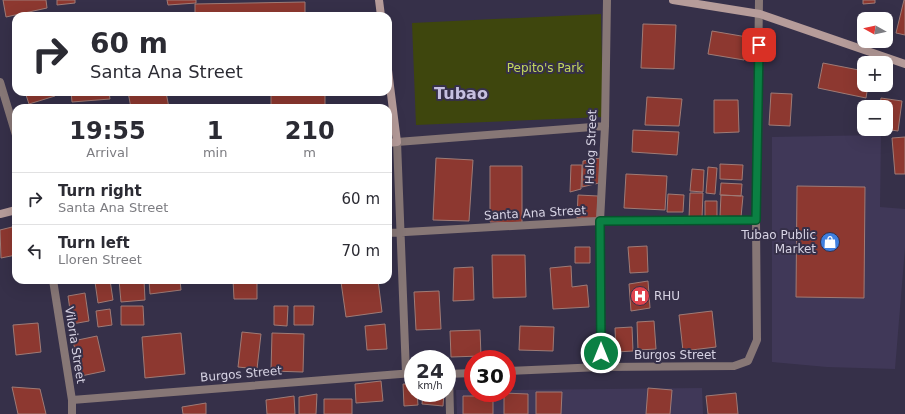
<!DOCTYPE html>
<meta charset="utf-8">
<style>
body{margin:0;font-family:"DejaVu Sans",sans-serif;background:#f7f7f7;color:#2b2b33;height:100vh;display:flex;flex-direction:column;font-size:15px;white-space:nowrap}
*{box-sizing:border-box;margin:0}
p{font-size:13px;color:#7c7c81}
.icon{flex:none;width:22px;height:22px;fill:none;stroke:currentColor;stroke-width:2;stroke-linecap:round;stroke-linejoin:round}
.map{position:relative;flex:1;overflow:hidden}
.panel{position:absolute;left:12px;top:104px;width:380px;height:180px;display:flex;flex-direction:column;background:#fff;border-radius:12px;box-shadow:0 4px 16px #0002}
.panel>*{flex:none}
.banner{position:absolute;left:12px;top:12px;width:380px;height:84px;border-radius:12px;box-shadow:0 4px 16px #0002;background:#fff;color:#2b2b33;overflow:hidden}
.needle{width:26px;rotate:278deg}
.buttons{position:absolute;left:857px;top:12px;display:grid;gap:8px}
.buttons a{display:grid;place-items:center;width:36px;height:36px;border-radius:8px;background:#fff;box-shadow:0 4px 16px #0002;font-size:20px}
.speed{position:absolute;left:404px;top:350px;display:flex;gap:8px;font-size:20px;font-weight:700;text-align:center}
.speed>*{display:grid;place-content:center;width:52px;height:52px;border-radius:50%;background:#fff;box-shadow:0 4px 16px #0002;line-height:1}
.speed small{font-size:10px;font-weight:400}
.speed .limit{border:6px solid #d22;background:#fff;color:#111}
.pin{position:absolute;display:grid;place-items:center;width:34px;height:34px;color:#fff;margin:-17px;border-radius:8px;box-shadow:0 2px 6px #0006}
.me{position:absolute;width:44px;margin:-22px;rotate:0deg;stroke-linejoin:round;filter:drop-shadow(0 0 3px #0008)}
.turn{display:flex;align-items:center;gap:14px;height:84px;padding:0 12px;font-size:18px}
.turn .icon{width:52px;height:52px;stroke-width:2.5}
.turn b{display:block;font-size:28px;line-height:34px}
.eta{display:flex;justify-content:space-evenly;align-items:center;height:68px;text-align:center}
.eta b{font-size:24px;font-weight:700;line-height:28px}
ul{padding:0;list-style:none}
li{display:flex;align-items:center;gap:12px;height:52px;padding:0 12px;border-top:1px solid #e1e1e2}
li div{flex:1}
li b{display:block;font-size:15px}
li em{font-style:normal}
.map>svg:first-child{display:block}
</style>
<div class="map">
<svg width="905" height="414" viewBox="0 0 905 414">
<rect width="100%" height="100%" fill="#363049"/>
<!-- built -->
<path fill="#403858" d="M881,135L880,207L905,209V248L895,369L827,367L772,362V137Z
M702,388L703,414H457L456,390H473V393H507V390Z"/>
<!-- green -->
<path fill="#3e460d" d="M601,14L603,117L416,125L412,23Z"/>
<!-- building -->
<path fill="#8d3830" stroke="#9f7b76" d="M3,0H46L47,8L6,17Z
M57,0H75V3L57,5Z
M167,0H196V3L168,5Z
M863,0H875V3L863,4Z
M904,0H905V35L896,33Z
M305,2V16H195V4Z
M643,24L676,25L674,69L641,68Z
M712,31L747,37L744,60L708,54Z
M823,63L864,71V85H868L866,98L818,88Z
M25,92H54L55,96L29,104Z
M71,92H109L110,99L72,102Z
M128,92H166L169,108H131Z
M271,92H325V108H271Z
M771,93L792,94L790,126L769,125Z
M647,97L682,99L679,126L645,125Z
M881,98L902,101L898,131L884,129H886V107H880Z
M714,100H738L739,132L714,133Z
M633,130L679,132L677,155L632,152Z
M905,137V174H895L892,138Z
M436,158L473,160L469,221L433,220Z
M600,158L599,183L582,187L583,161Z
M720,164L743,165L742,180L720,179Z
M571,165H582L581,189L570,192Z
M490,166H522V223L490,222Z
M708,167L717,168L715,194L706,193Z
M692,169L704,170L703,192L690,191Z
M626,174L667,176L665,210L624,208Z
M721,183L742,184L741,196L720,195Z
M797,186L865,187L864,298L796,297Z
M690,193H703L702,218H689Z
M668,194L684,195L683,212H667Z
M578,195L598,196L597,218H577Z
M721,195L743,196L741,217L720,216Z
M705,201H717V219H705Z
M16,226V255L1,258L0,230Z
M647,246L648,272L630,273L628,247Z
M575,247H590V263H575Z
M492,255H525L526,297L493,298Z
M571,266L572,287L587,285L589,307L553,309L550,268Z
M473,267L474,300L453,301L454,268Z
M110,280L113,300L98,303L95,282Z
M119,280H144L145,300L121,302Z
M149,280H180L181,290L150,294Z
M233,280H257V299H234Z
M353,280H378L382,312L346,317L341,282Z
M648,281L650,308L631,311L629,284Z
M439,291L441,329L416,330L414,292Z
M85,293L89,321L72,324L68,296Z
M121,306H143L144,325H121Z
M274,306H288L287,326L274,325Z
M294,306H314L313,325H294Z
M110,309L112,325L98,327L96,311Z
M712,311L716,347L683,351L679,315Z
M654,321L656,349L638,350L637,322Z
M38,323L41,352L16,355L13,325Z
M385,324L387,349L367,350L365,326Z
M520,326L554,327L553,351L519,350Z
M632,327L633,351L616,352L615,328Z
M480,330L481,356L451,357L450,331Z
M242,332L261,334L257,369L238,367Z
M181,333L185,374L145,378L142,337Z
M272,333L304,334L303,372L271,371Z
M97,336L105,371L81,376L73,341Z
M381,381L383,401L356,403L355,384Z
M403,384H413V393H417L418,405L404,406Z
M12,387L40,389L46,414H18Z
M648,388L672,390L670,414H646Z
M536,392H562L561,414H536Z
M423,393H444L443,406L422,404Z
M504,393L528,394V414H504Z
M736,393L738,414H708L706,396Z
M317,394L316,414H299V397Z
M294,396L295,414H267L266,400Z
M463,396H493V414H463Z
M324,399H352V414H324Z
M206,403V414H183L182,407Z"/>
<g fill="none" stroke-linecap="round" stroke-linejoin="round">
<!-- street -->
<path stroke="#877776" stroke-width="8" d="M0,82L16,135
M388,233L600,221L756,220
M53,280L72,400V414
M601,367L600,221L605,126L607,0
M507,371L601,367L734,366L748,361L757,340L756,220L759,0
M406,373L397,142L605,126
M447,374L473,373
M449,374L450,414
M72,400L413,373"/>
<!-- secondary -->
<path stroke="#b69c9a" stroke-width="8" d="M379,0L381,16
M673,0L760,14L905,64
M388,70L397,142L388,143
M0,214L16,210"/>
</g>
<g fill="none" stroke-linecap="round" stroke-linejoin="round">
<defs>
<path id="route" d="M601,353L600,221L756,220L759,45"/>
</defs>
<!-- route casing -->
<use href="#route" stroke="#07532c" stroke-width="10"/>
<!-- route -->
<use href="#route" stroke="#0b8043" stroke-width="7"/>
</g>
<!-- icons -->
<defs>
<symbol id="shop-disc" viewBox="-11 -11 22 22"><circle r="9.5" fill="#3f7fe0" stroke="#363049"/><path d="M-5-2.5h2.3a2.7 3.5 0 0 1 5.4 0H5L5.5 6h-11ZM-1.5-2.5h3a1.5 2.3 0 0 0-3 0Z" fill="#fff"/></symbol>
<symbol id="hospital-disc" viewBox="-11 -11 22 22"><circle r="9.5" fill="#e0444e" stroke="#363049"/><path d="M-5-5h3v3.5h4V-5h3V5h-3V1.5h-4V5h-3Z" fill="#fff"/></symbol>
</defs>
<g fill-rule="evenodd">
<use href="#shop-disc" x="819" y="231" width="22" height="22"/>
<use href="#hospital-disc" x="629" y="285" width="22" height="22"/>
</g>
<g text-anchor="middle" stroke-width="4" stroke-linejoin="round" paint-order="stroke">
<!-- park labels -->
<g font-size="12" fill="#c3d75d" stroke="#363049">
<text x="545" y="72">Pepito's Park</text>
</g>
<!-- street labels -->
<g font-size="12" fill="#d7d3e4" stroke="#363049">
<text transform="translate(591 147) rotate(-88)" y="4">Halog Street</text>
<text transform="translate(535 213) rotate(-3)" y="4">Santa Ana Street</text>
<text transform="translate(75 345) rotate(81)" y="4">Viloria Street</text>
<text x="675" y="359">Burgos Street</text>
<text transform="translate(241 374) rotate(-5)" y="4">Burgos Street</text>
</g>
<!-- poi labels -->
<g font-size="12" fill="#d7d3e4" stroke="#363049" text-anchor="end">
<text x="816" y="239">Tubao Public<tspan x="816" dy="14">Market</tspan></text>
<text x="654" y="300" text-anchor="start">RHU</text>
</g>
<!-- district labels -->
<g font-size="16" font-weight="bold" fill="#c6c0e0" stroke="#363049">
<text x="461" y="99">Tubao</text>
</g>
</g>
</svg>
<div class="buttons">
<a><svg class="needle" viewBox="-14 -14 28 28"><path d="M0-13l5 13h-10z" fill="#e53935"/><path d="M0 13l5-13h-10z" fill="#7c7c81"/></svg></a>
<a>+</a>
<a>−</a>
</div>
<div class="speed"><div>24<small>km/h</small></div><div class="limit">30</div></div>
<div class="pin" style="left:759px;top:45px;background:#d93025"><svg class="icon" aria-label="arrive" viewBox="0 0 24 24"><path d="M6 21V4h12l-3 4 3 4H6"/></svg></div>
<svg class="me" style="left:601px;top:353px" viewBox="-20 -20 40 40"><circle r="17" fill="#0b8043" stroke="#fff" stroke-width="3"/><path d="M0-11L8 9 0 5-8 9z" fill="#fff"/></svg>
<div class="banner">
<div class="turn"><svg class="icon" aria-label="right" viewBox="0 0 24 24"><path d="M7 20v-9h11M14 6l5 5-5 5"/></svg><div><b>60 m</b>Santa Ana Street</div></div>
</div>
<section class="panel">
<div class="eta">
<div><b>19:55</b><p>Arrival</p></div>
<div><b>1</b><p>min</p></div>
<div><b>210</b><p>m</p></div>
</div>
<ul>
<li><svg class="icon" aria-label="right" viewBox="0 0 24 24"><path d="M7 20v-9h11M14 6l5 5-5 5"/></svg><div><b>Turn right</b><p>Santa Ana Street</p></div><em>60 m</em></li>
<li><svg class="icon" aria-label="left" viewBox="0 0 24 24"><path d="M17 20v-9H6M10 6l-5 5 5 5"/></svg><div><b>Turn left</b><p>Lloren Street</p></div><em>70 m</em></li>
</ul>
</section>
</div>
